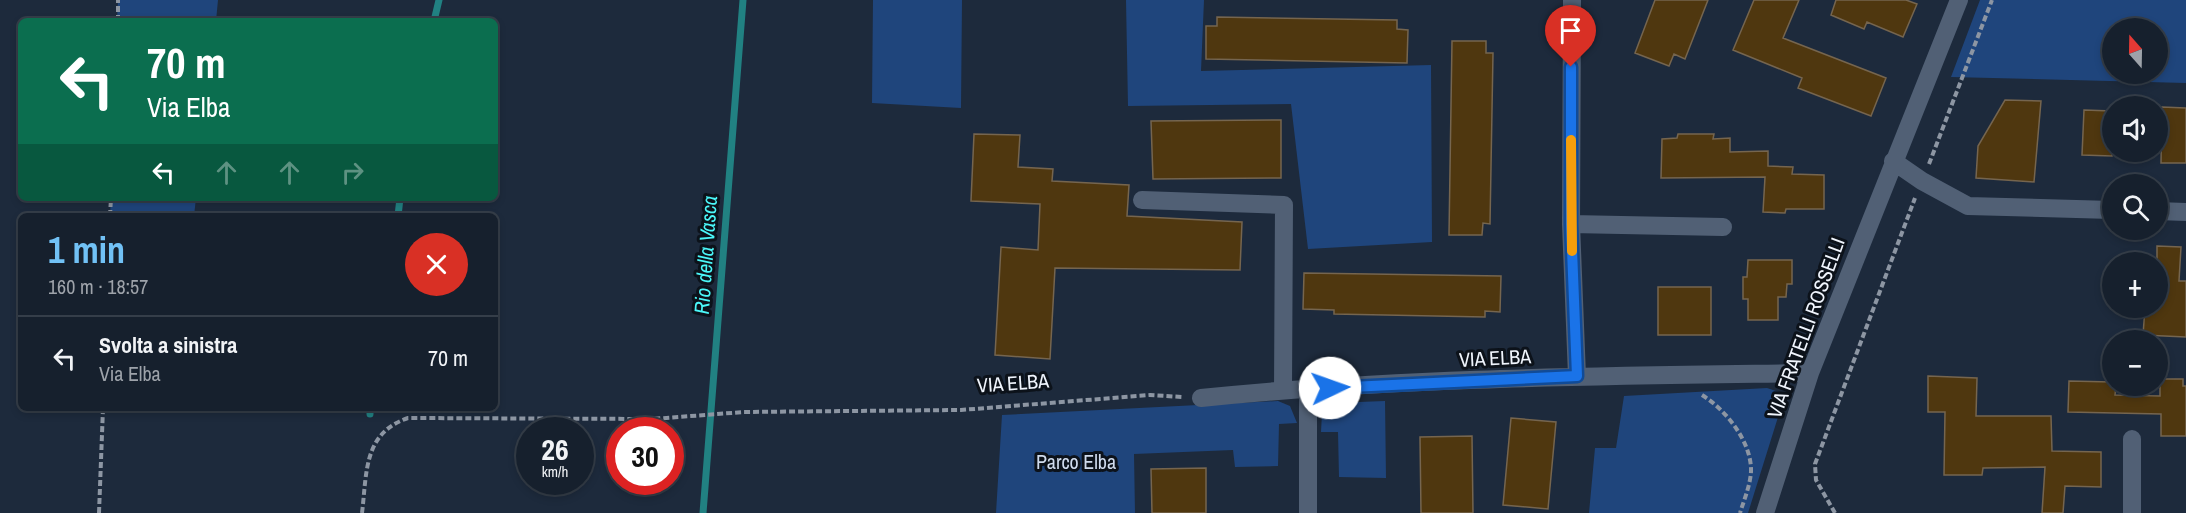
<!DOCTYPE html>
<html lang="it">
<meta charset="utf-8">
<style>
body{margin:0;font-family:"Archivo Narrow",sans-serif;background:#1f2835;color:#f1f3f6;height:100vh;display:flex;flex-direction:column;font-size:22px;white-space:nowrap}
*{box-sizing:border-box;margin:0}
p{font-size:20px;color:#9ea3aa}
.icon{flex:none;width:33px;height:33px;fill:none;stroke:currentColor;stroke-width:2;stroke-linecap:round;stroke-linejoin:round}
.map{position:relative;flex:1;overflow:hidden}
.side{position:absolute;left:18px;top:213px;width:480px;height:198px;display:flex;flex-direction:column;background:#16202d;border-radius:9px;box-shadow:0 3px 9px #0003,0 0 0 2px #353e49}
.side>*{flex:none}
.guide{position:absolute;left:18px;top:18px;width:480px;height:183px;border-radius:9px;box-shadow:0 3px 9px #0003,0 0 0 2px #353e49;background:#0b6e4f;color:#fff;overflow:hidden}
.needle{width:39px;rotate:340deg}
.controls{position:absolute;left:2102px;top:18px;display:grid;gap:12px}
.controls a{display:grid;place-items:center;width:66px;height:66px;border-radius:50%;background:#16202d;box-shadow:0 3px 9px #0003,0 0 0 2px #353e49;font-size:30px}
.speed{position:absolute;left:516px;top:417px;display:flex;gap:12px;font-size:30px;font-weight:700;text-align:center}
.speed>*{display:grid;place-content:center;width:78px;height:78px;border-radius:50%;background:#16202d;box-shadow:0 3px 9px #0003,0 0 0 2px #353e49;line-height:1}
.speed small{font-size:15px;font-weight:400}
.speed .limit{border:9px solid #d22;background:#fff;color:#111}
.pin{position:absolute;display:grid;place-items:center;width:51px;height:51px;color:#fff;margin:-62px -26px;border-radius:50% 50% 50% 0;rotate:-45deg;box-shadow:0 0 6px #0007}
.pin .icon{rotate:45deg}
.me{position:absolute;width:66px;margin:-33px;rotate:87deg;stroke-linejoin:round;filter:drop-shadow(0 0 4px #0008)}
.turn{display:flex;align-items:center;gap:21px;height:126px;padding:0 30px;font-size:27px}
.turn .icon{width:78px;height:78px;stroke-width:2.5}
.turn b{display:block;font-size:42px;line-height:51px}
.lanes{display:flex;align-items:center;height:57px;padding:0 30px;background:#0003;justify-content:center;gap:30px;direction:ltr}
.lanes .off{opacity:.35}
.round{display:grid;place-items:center;flex:none;width:63px;height:63px;border-radius:32px;background:#1f2835}
.summary{display:flex;align-items:center;justify-content:space-between;height:102px;padding:0 30px}
h1{font-size:36px;font-weight:800;line-height:45px;color:#71c1f5}
ul{padding:0;list-style:none}
li{display:flex;align-items:center;gap:18px;height:84px;padding:0 30px;border-top:2px solid #353e49}
li div{flex:1}
li b{display:block;font-size:22px}
li em{font-style:normal}
.map>svg:first-child{display:block}
</style>
<div class="map">
<svg width="2186" height="513" viewBox="0 0 2186 513">
<rect width="100%" height="100%" fill="#1d2a3c"/>
<!-- green -->
<path fill="#1f457c" fill-rule="evenodd" d="M118,0H218L216,21H117Z
M873,0H962L961,108L872,103Z
M1126,0H1204L1201,71L1431,65L1432,242L1308,249L1291,104L1128,106Z
M1980,0H2186V83L1951,77ZM2157,28V74H2112V28Z
M111,198H196L194,216H110Z
M1767,388L1779,392L1784,398L1748,513H1589L1595,448H1616L1624,396Z
M1278,401L1290,406L1297,423L1279,424L1278,466L1235,467L1233,450L1134,454L1135,513H996L1002,415Z
M1385,401L1386,478L1339,477L1338,432H1321L1322,413L1333,403Z"/>
<g fill="none" stroke-linecap="round" stroke-linejoin="round">
<!-- stream -->
<path stroke="#218182" stroke-width="7" d="M434,21L439,0
M398,216L400,198
M370,414V408
M703,513L743,0"/>
</g>
<!-- building -->
<path fill="#4f370f" stroke="#75654f" stroke-width="1.5" d="M1655,0H1708L1685,59L1674,54L1669,66L1635,53Z
M1754,0H1799L1783,38L1886,78L1871,116L1798,88L1802,78L1733,50Z
M1836,0H1906L1917,4L1903,37L1867,22L1864,29L1831,15Z
M1217,17L1397,20V29L1408,30L1407,63L1206,59V26H1217Z
M1452,41H1486V53H1493L1490,224L1483,223L1482,235H1449Z
M2005,100L2041,101L2034,182L1976,178L1978,146Z
M2162,107L2186,108V163H2161Z
M2084,110L2112,111V156L2082,155Z
M1281,120V178L1153,179L1151,121Z
M974,134L1020,135L1018,167L1053,169L1052,181L1129,185L1127,216L1242,222L1240,270L1055,268L1050,359L995,355L1001,247L1038,250L1040,204L971,201Z
M1678,134H1714L1713,139L1730,138V152L1768,151V166L1793,167L1792,174L1824,175V209H1786L1785,213L1763,212L1765,177L1661,178L1662,139L1677,138Z
M2157,246L2181,247L2179,281H2186V337L2143,335L2145,308H2157Z
M1748,260H1792V284H1787L1786,297H1778V320H1748V299H1743V277H1747Z
M1304,273L1501,276L1500,312L1485,311V317L1334,314V310L1303,309Z
M1658,287H1711V335H1658Z
M1928,376L1977,378L1976,416H2051L2052,451L2101,452V487L2065,486L2063,513H2042L2045,467L1983,468L1982,475H1944L1945,412H1928Z
M2160,379H2183V386H2186V436H2161V414L2068,412L2069,381L2112,382V386H2116L2115,395L2160,396Z
M1511,418L1556,422L1548,509L1503,505Z
M1472,436L1473,513H1421L1420,437Z
M1206,468V513H1152L1151,469Z"/>
<g fill="none" stroke-linecap="round" stroke-linejoin="round">
<!-- path -->
<path stroke="#8d96a3" stroke-width="4" stroke-dasharray="6 3" stroke-linecap="butt" d="M118,21V0
M1929,164L1992,0
M110,216L111,198
M1702,395C1726,410 1752,442 1751,472C1750,486 1744,500 1740,513
M99,513L103,408
M362,513C367,473 363,433 408,418L652,419L744,412L961,410L1150,395L1182,397
M1835,513L1816,480L1815,464L1915,198"/>
<!-- minor -->
<path stroke="#516075" stroke-width="18" d="M1572,0L1571,224L1577,376
M1893,161L1922,181L1968,206L2112,210
M1142,200L1284,205L1283,390
M2157,211L2186,212
M1571,224L1723,227
M1308,389V513
M1201,398C1403,377 1607,376 1810,373
M2132,439V513
M1765,513L1810,373L1959,0"/>
</g>
<g fill="none" stroke-linecap="round" stroke-linejoin="round">
<defs>
<path id="route" d="M1330,388L1577,376L1571,224V67"/>
</defs>
<!-- route casing -->
<use href="#route" stroke="#114b97" stroke-width="15"/>
<!-- route -->
<use href="#route" stroke="#1a73e8" stroke-width="10"/>
<!-- slow -->
<path stroke="#f59e0b" stroke-width="10" d="M1571,140L1572,251"/>
</g>
<g text-anchor="middle" stroke-width="6" stroke-linejoin="round" paint-order="stroke">
<!-- street labels -->
<g font-size="20" fill="#f0f5fd" stroke="#0c121a">
<text transform="translate(1806 328) rotate(-70)" y="7">VIA FRATELLI ROSSELLI</text>
<text transform="translate(1495 358) rotate(-3)" y="7">VIA ELBA</text>
<text transform="translate(1013 383) rotate(-4)" y="7">VIA ELBA</text>
</g>
<!-- park labels -->
<g font-size="20" fill="#d0dcee" stroke="#0c121a">
<text x="1076" y="469">Parco Elba</text>
</g>
<!-- water labels -->
<g font-size="21" font-style="italic" fill="#4bf7f9" stroke="#0c121a">
<text transform="translate(706 255) rotate(-86)" y="7">Rio della Vasca</text>
</g>
</g>
</svg>
<div class="controls">
<a><svg class="needle" viewBox="-14 -14 28 28"><path d="M0-13l5 13h-10z" fill="#e53935"/><path d="M0 13l5-13h-10z" fill="#9ea3aa"/></svg></a>
<a><svg class="icon" aria-label="sound" viewBox="0 0 24 24"><path d="M4 9h4l5-4v14l-5-4H4zM17 9q2 3 0 6"/></svg></a>
<a><svg class="icon" aria-label="search" viewBox="0 0 24 24"><circle cx="10" cy="10" r="6"/><path d="M15 15l6 6"/></svg></a>
<a>+</a>
<a>−</a>
</div>
<div class="speed"><div>26<small>km/h</small></div><div class="limit">30</div></div>
<div class="pin" style="left:1571px;top:67px;background:#d93025"><svg class="icon" aria-label="arrive" viewBox="0 0 24 24"><path d="M6 21V4h12l-3 4 3 4H6"/></svg></div>
<svg class="me" style="left:1330px;top:388px" viewBox="-20 -20 40 40"><circle r="19" fill="#fff"/><path d="M0-13L10 11 0 6-10 11z" fill="#1a73e8"/></svg>
<div class="guide">
<div class="turn"><svg class="icon" aria-label="left" viewBox="0 0 24 24"><path d="M17 20v-9H6M10 6l-5 5 5 5"/></svg><div><b>70 m</b>Via Elba</div></div>
<div class="lanes"><svg class="icon" aria-label="left" viewBox="0 0 24 24"><path d="M17 20v-9H6M10 6l-5 5 5 5"/></svg><svg class="icon off" aria-label="ahead" viewBox="0 0 24 24"><path d="M12 20V5M6 11l6-6 6 6"/></svg><svg class="icon off" aria-label="ahead" viewBox="0 0 24 24"><path d="M12 20V5M6 11l6-6 6 6"/></svg><svg class="icon off" aria-label="right" viewBox="0 0 24 24"><path d="M7 20v-9h11M14 6l5 5-5 5"/></svg></div>
</div>
<section class="side">
<div class="summary"><div><h1>1 min</h1><p>160 m · 18:57</p></div><a class="round" style="background:#d93025;color:#fff"><svg class="icon" aria-label="close" viewBox="0 0 24 24"><path d="M6 6l12 12M18 6L6 18"/></svg></a></div>
<ul>
<li><svg class="icon" aria-label="left" viewBox="0 0 24 24"><path d="M17 20v-9H6M10 6l-5 5 5 5"/></svg><div><b>Svolta a sinistra</b><p>Via Elba</p></div><em>70 m</em></li>
</ul>
</section>
</div>
